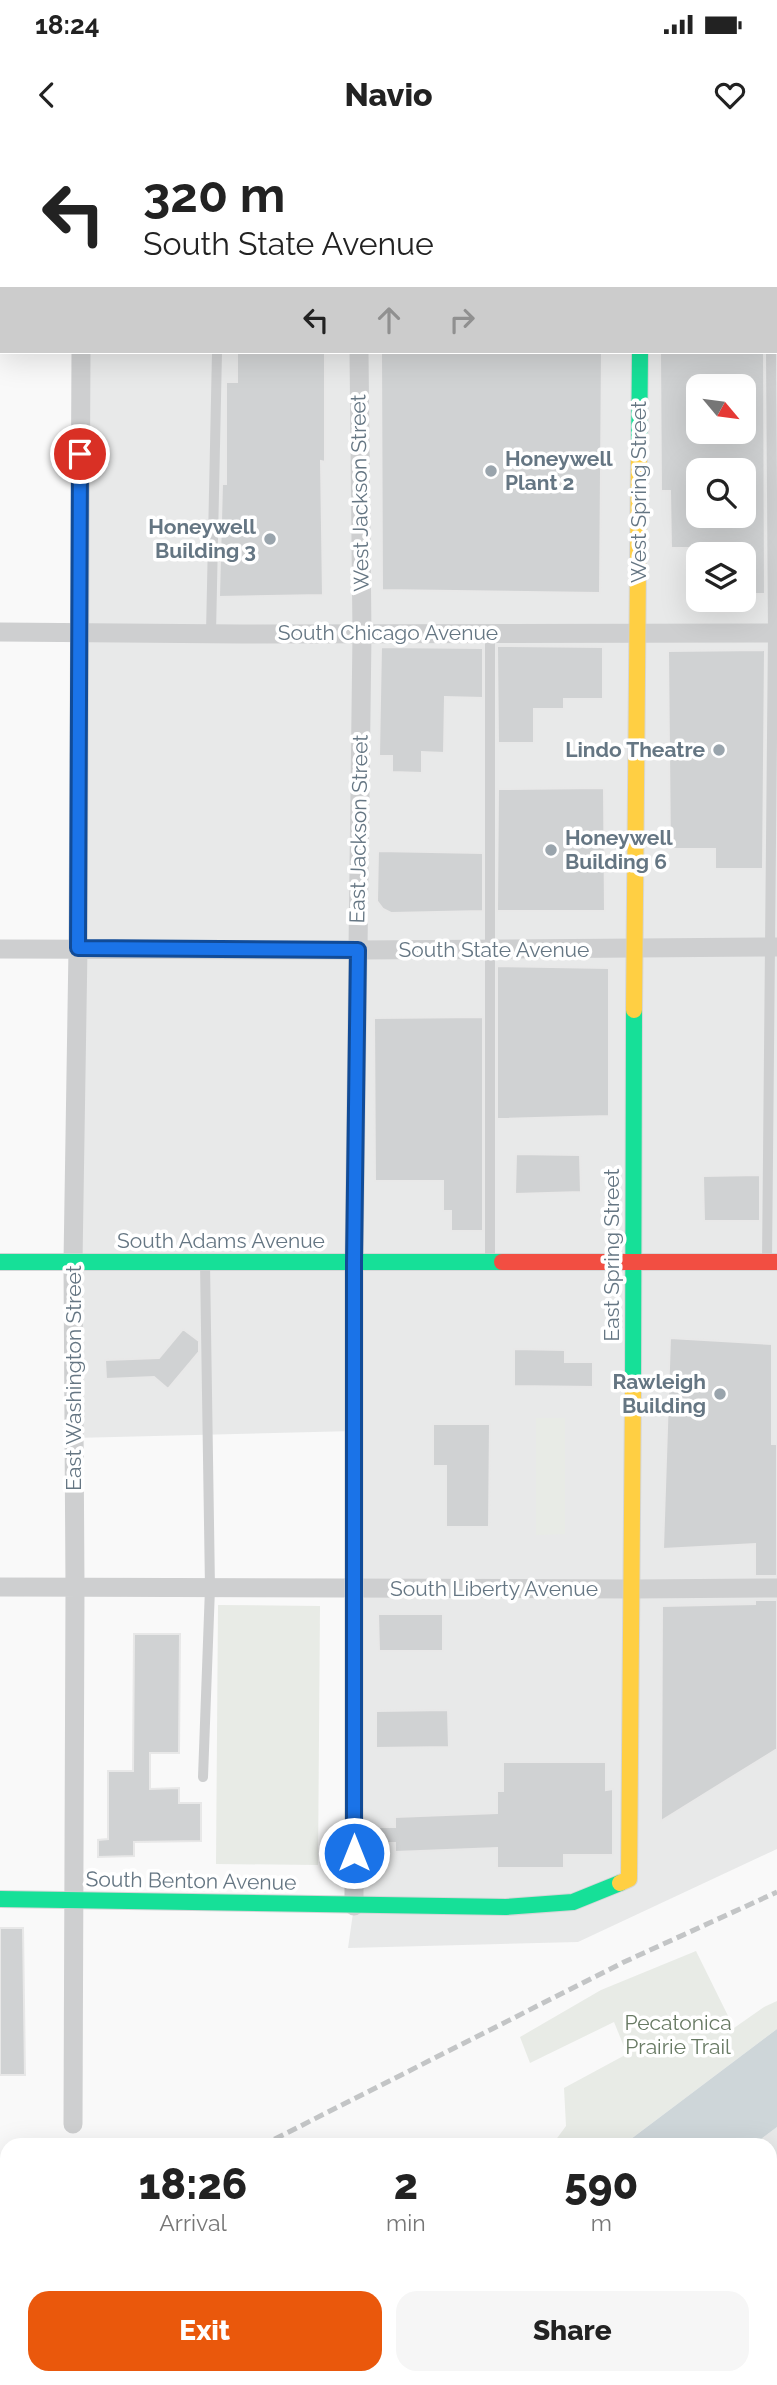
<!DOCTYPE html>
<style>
body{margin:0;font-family:Raleway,sans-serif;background:#f6f6f6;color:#222;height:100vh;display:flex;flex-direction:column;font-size:26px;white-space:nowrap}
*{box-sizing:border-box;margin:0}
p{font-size:23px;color:#767676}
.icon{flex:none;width:38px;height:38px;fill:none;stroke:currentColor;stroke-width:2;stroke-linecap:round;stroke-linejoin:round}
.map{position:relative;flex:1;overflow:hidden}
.side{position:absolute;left:0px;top:1998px;width:777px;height:247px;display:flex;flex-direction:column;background:#fff;border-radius:21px 21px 0 0;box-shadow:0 7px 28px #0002}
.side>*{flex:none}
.guide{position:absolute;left:0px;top:0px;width:777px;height:214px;box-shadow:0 7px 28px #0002;background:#fff;color:#222;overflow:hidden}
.needle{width:46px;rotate:119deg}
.buttons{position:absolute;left:686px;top:234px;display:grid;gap:14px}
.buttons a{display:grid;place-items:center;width:70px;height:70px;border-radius:14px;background:#fff;box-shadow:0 7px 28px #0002;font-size:35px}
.pin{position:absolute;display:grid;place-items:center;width:60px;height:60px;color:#fff;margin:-30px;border:4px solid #fff;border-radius:50%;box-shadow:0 2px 7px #0007}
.me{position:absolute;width:77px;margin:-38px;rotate:0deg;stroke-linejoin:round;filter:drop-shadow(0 0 5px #0008)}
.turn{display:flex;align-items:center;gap:24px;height:147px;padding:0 28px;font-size:32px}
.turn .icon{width:91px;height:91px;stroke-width:2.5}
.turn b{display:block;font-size:49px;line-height:60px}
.lanes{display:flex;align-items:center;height:66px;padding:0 28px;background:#0003;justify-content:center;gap:35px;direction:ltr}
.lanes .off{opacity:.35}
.eta{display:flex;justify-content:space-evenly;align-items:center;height:119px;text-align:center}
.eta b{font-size:42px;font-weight:800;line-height:49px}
.button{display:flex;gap:14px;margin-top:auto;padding:14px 28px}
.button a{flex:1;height:80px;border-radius:21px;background:#ea580c;color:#fff;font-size:28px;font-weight:800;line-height:80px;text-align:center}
.button a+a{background:#f6f6f6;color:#222}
.status{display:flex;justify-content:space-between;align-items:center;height:49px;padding:0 35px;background:#fff;direction:ltr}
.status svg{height:19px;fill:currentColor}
header{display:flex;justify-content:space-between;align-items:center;height:91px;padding:0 28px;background:#fff;font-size:32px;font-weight:800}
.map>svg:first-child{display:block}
</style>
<div class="status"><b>18:24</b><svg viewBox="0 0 49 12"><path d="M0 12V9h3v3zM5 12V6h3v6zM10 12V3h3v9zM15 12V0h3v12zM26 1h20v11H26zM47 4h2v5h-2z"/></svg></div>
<header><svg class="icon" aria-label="back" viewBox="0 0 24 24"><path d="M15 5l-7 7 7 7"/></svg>Navio<svg class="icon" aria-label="heart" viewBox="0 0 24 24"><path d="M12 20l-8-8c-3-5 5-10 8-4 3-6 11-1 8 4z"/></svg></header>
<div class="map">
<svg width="777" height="2245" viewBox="0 0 777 2245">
<rect width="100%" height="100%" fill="#f9f9f9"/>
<!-- built -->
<path fill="#e8e9e9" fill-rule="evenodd" d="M360,0H777V1709L578,1802L348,1808L354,1766V1291L74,1298L81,212H775V2ZM698,247H744V292H698ZM698,331H744V376H698ZM698,415H744V460H698Z
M777,1987V2245H602L603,2238H770V2006L753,2005Z"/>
<!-- green -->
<path fill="#e8ebe6" d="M536,1278H565V1394L536,1395Z
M218,1465L320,1466L318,1725L216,1724Z
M696,1811L734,1888L764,1867L777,1861V1889L623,2005H552L566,1986L564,1948L627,1914L614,1882L530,1923L520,1897L601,1850Z
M7,2166V2238H358L349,2245H0V2170Z"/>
<!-- water -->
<path fill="#ced6d9" d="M777,1889V1987L753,2005H623Z
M358,2238H488L480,2245H349Z"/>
<!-- building -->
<path fill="#d0d2d3" stroke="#e8e8e8" stroke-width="2" fill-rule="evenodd" d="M237,212H325V322L321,321L323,455L219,457L222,344H226V242H237Z
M381,212H602L600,453L382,450Z
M660,212H764L765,454H744V415H705V408H671L670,351H661ZM698,247H744V292H698ZM698,331H744V378L704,379V376H698Z
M497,506L603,507V559H564V569H534V603H498Z
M381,507L483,508V558L445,557L444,613L422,612V633L392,632V616H379Z
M765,510L763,729H715V709H670L668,511Z
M604,648L605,771H497L498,649Z
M378,711L483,713V771L391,773L383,769L377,761Z
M497,826L609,828V976L497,979Z
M483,877V1091H451V1071H443V1041H375L374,878Z
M516,1014L580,1015L581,1052L515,1054Z
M760,1035V1081H704L703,1036Z
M183,1189L199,1201V1212L168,1249L154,1237L106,1239L105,1220L159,1218Z
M670,1198L772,1204V1304H777V1436H755V1404L663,1409Z
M514,1209L565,1210V1222H593V1247L514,1246Z
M433,1284H490L489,1387H446V1326H433Z
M755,1460H777V1609L661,1681L662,1466L755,1464Z
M378,1474H443V1511H379Z
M134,1494H180L179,1613H150V1649L179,1648V1663H201V1701L134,1702V1716L98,1717V1700L108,1699V1631H133Z
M448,1570L449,1607L376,1608V1571Z
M503,1622H606V1650L613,1649V1715H564V1728H497V1708L395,1712V1703H377V1687H395V1677L497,1673V1651H503Z
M0,1788H23L25,1935H0Z"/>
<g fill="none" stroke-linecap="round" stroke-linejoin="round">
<defs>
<path id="fast" d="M639,314L640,212
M0,1122H502
M633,1252L634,870
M0,1759L506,1767L573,1762L620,1743"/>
<path id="slow" d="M634,870L639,314
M620,1743L629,1739L633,1252"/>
<path id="jam" d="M502,1122H777"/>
</defs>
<!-- fast casing -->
<use href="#fast" stroke="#d5d6d7" stroke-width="18"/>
<!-- slow casing -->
<use href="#slow" stroke="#d5d6d7" stroke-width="18"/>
<!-- jam casing -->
<use href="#jam" stroke="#d5d6d7" stroke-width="18"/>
<!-- lane -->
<path stroke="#cecfd0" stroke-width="10" d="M772,2V0
M211,493L217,212
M490,1121V493
M767,1121L773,493L771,212
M203,1637L210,1448L205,1123"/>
<!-- street -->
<path stroke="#cecfd0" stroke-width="19" d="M81,0V2
M360,2V0
M640,2V0
M0,173H2
M775,173H777
M0,492L242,494L777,493
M0,809L358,810L777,807
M0,1447L633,1449L777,1448
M354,1766V1123L362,494L359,212
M73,1984L75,1448L73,1122L78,808L81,212"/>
<!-- fast -->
<use href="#fast" stroke="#16e098" stroke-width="16"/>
<!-- slow -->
<use href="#slow" stroke="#ffcf43" stroke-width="16"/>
<!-- jam -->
<use href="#jam" stroke="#f24e42" stroke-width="16"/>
<!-- rail -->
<path stroke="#c3c5c6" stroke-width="5" stroke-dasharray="10 5" stroke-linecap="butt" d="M261,2006L624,1822L777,1752
M0,2127L7,2123
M0,2154L7,2151"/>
</g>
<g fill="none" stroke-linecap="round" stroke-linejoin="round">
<defs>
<path id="route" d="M80,314L78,808L358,810L354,1123V1713"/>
</defs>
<!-- route casing -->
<use href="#route" stroke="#114b97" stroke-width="18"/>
<!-- route -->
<use href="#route" stroke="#1a73e8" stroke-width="12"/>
</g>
<!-- markers -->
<g fill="#99a4ac" stroke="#fff" stroke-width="2.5">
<circle cx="491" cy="331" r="7"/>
<circle cx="270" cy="399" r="7"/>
<circle cx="719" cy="610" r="7"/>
<circle cx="551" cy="710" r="7"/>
<circle cx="720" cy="1254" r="7"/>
</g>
<g text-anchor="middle" stroke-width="7" stroke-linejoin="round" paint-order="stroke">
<!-- poi labels -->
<g font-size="21" font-weight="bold" fill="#657683" stroke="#fff" text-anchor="end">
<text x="505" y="326" text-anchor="start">Honeywell<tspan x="505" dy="24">Plant 2</tspan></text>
<text x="256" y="394">Honeywell<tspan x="256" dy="24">Building 3</tspan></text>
<text x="705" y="617">Lindo Theatre</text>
<text x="565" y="705" text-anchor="start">Honeywell<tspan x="565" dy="24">Building 6</tspan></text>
<text x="706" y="1249">Rawleigh<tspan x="706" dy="24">Building</tspan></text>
</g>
<!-- street labels -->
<g font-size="21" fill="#657683" stroke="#fff">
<text transform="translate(639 352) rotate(-90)" y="7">West Spring Street</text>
<text transform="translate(360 353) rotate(-91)" y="7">West Jackson Street</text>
<text x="388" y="500">South Chicago Avenue</text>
<text transform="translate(359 689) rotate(-89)" y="7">East Jackson Street</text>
<text x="494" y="817">South State Avenue</text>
<text x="221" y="1108">South Adams Avenue</text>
<text transform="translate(612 1115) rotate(-90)" y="7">East Spring Street</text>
<text transform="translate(74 1238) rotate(-90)" y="7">East Washington Street</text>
<text x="494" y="1456">South Liberty Avenue</text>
<text transform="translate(191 1741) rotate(1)" y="7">South Benton Avenue</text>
</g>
<!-- park labels -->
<g font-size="21" fill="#687a64" stroke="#fff">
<text x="678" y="1890">Pecatonica<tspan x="678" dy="24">Prairie Trail</tspan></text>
</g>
</g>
</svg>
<div class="buttons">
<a><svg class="needle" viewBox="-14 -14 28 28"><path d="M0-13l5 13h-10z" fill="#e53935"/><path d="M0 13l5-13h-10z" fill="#767676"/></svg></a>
<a><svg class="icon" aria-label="search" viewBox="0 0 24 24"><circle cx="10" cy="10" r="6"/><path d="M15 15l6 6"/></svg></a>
<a><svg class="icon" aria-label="layers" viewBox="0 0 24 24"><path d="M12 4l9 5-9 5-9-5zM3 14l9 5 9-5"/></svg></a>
</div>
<div class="pin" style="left:80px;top:314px;background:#d93025"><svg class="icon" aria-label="arrive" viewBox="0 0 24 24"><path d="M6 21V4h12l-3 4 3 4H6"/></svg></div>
<svg class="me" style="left:354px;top:1713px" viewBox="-20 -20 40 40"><circle r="17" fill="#1a73e8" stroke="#fff" stroke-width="3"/><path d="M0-11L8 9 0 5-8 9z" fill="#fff"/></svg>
<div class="guide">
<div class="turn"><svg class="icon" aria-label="left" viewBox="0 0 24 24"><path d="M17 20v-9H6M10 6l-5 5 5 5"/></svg><div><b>320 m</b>South State Avenue</div></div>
<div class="lanes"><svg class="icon" aria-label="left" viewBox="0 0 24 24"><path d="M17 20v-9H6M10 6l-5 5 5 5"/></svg><svg class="icon off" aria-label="ahead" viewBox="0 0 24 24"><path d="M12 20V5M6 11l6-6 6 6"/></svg><svg class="icon off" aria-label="right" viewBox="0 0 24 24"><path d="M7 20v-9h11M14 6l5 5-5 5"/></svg></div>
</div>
<section class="side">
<div class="eta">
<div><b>18:26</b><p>Arrival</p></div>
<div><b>2</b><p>min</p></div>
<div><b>590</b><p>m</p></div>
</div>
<div class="button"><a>Exit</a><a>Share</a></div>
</section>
</div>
